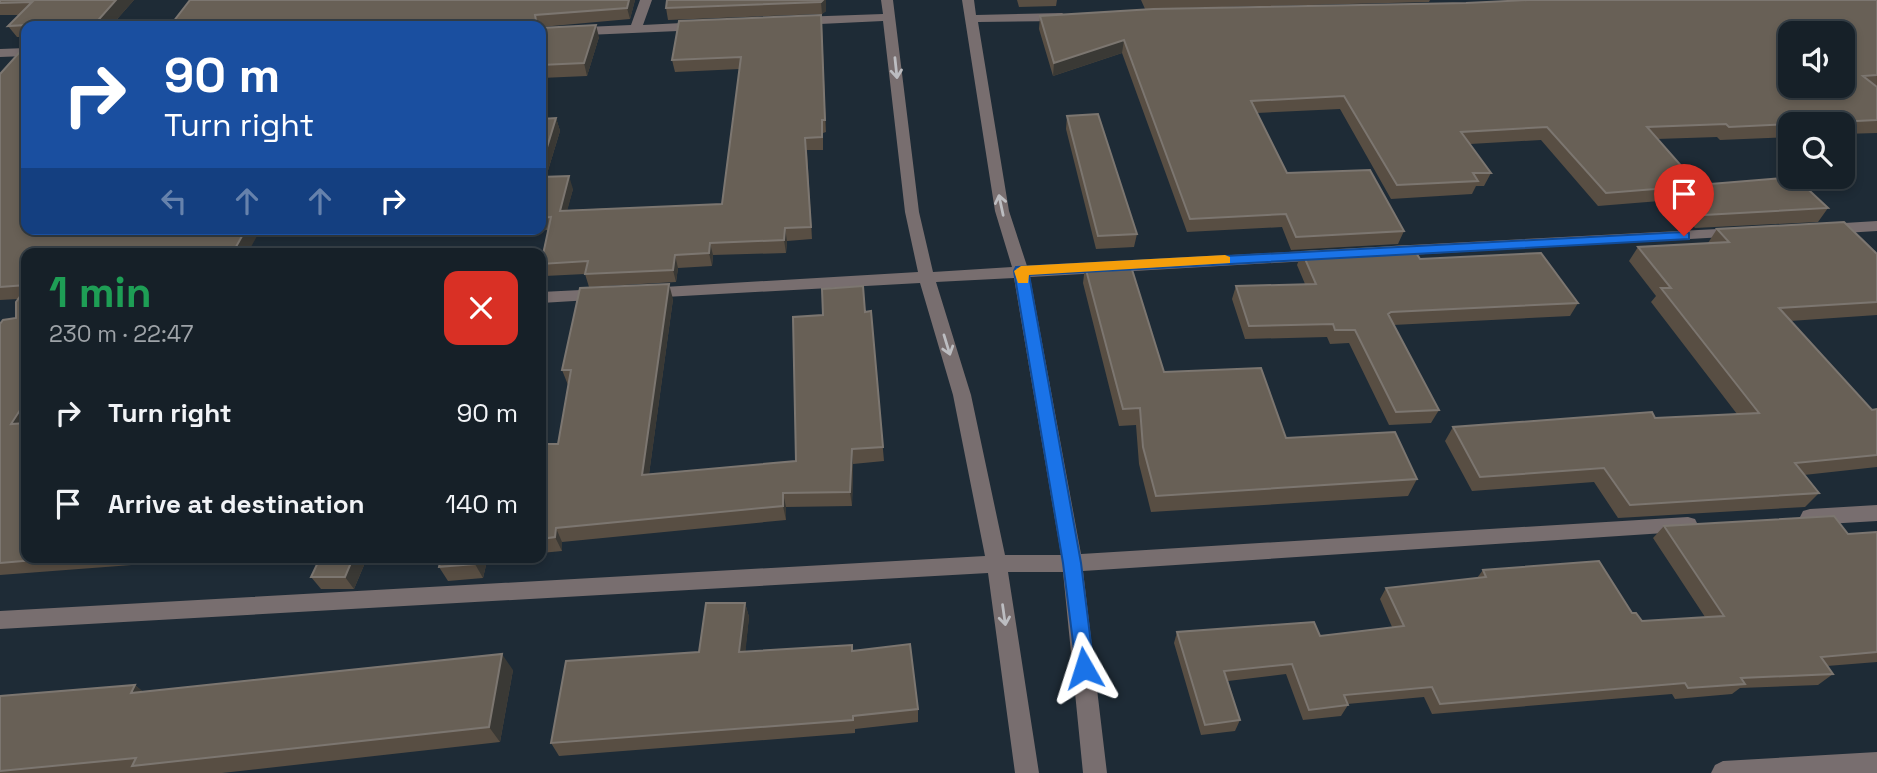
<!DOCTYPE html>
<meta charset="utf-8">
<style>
body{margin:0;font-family:"Space Grotesk",sans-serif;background:#232d34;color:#f1f3f6;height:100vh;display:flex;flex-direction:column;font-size:26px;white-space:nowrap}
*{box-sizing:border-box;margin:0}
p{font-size:23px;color:#9ea3a8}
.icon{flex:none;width:38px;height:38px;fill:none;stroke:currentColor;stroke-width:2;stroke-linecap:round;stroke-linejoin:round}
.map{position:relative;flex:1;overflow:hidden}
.details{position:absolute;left:21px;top:248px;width:525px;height:315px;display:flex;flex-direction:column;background:#162028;border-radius:14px;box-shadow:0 4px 10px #0003,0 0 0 2px #353e45}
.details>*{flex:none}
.top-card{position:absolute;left:21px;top:21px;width:525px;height:214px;border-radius:14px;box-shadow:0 4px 10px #0003,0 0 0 2px #353e45;background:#1a4fa0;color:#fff;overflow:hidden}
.buttons{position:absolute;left:1778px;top:21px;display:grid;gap:14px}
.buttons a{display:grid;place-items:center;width:77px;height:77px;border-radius:14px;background:#162028;box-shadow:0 4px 10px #0003,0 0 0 2px #353e45;font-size:35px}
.pin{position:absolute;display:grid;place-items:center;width:60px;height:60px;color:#fff;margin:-72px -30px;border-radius:50% 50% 50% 0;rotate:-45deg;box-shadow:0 0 7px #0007}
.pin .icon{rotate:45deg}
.me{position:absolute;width:77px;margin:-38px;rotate:354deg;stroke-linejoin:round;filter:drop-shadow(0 0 5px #0008)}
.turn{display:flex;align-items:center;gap:24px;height:147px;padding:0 28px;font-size:32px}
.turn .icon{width:91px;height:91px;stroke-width:2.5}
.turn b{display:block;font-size:49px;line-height:60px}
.lanes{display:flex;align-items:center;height:66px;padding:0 28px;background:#0003;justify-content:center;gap:35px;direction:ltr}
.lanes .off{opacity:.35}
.round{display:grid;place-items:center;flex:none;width:74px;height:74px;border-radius:14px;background:#232d34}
.summary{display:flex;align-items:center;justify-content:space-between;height:119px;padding:0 28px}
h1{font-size:42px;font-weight:700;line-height:52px;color:#1e9e55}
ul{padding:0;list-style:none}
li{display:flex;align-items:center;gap:21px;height:91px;padding:0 28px}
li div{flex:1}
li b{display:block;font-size:26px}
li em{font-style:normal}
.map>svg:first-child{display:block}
</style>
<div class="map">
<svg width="1877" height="773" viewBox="0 0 1877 773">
<rect width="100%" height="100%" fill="#1e2b36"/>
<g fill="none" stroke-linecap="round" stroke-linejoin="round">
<!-- minor -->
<path fill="#786e6f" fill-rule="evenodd" d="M640,0H652L643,25L701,22L707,26L701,30L541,37V29L631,25Z
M881,0H893L919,212L933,272L1012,267L995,211L962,0H974L976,15L1062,13L1068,17L1062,21L978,22L1009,211L1027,266L1325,250L1333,255L1325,260L1030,277L1081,554L1688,517L1695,519L1698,525L1695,531L1083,571L1107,773H1083L1063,572H1008L1039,773H1015L988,573L0,629V611L985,556L953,395L920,283L647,298L639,293L647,288L918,272L905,212L883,21L799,25L793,21L799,17L883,14ZM1014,278L1061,555H1005L971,395L936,282Z
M26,48V56L0,57V49Z
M1877,221V231L1828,234L1820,229L1828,224Z
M1737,228L1745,233L1742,236L1391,256L1383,251L1391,246Z
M601,289L607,291L609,295L607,299L541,303V292Z
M1877,505V521L1810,525L1803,523L1800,517L1803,511L1810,509Z
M1877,752V773H1711L1715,765L1723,761Z"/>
</g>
<!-- wall -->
<path fill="#584e43" d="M0,0H134L111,26H26V37H17L8,26L19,15H0Z
M190,0H635L630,19L541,27L170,26Z
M667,0H826V11L822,14L668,20L666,8Z
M1017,0H1057L1056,6L1019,7Z
M1141,0H1430L1429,2L1145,9Z
M1877,0V133L1843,134V124H1790V137L1720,140L1717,137L1657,139L1698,185L1828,208L1818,222L1695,228L1672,200L1598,206L1541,140L1470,144L1491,173L1484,186H1476L1472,194L1391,199L1340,109L1257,113L1287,173L1404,231L1398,244L1291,250L1282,227L1187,232L1122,53L1053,76L1039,29L1040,16Z
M822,26L826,132L823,133V150H807L812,239L787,241L786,253L713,255L712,266L678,268L676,282L589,287L585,274L545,276L541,266V260L548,230L470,234L468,229H541V119L556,118L560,131L546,177L573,189L567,210L722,204L740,69L675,72L672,60Z
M541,28L599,37L587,76L541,78Z
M0,74L26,254V558H224L0,575V324L16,318L18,299L0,300Z
M1067,116L1137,234L1134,247L1096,249L1066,129Z
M1717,229L1877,254V315L1790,321L1872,410L1877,409V467L1804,475L1819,493L1805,507L1618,518L1594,482L1472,491L1445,441L1453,427L1737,414L1651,302L1656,296L1629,261L1638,247L1708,243Z
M1302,252L1420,259L1578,303L1570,316L1393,325L1439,410L1431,423L1389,425L1349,343L1330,344L1327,337L1245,339L1232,299L1236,286L1305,284L1297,265Z
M1085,266L1164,372L1286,438L1417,479L1408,496L1151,512L1139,464L1136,425L1119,426L1083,283Z
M673,299L649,474L796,461L865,312L871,311L884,461L853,464L852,506L786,507V520L562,542V551L541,553V444H558L568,385L562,370Z
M1664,526L1848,534L1877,532V662L1827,666L1833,674L1818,685L1740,688L1732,694L1675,699L1672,694L1432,714L1424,697L1347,704L1348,705L1341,716L1303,720L1286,674L1228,681L1240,720L1235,731L1201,735L1174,643L1177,632L1320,636L1392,627L1380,599L1386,588L1477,578L1483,570L1632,613L1642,621L1705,617L1653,538Z
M320,558H367L354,589H321L311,577Z
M441,558H506L487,561L483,578L448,581L439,567Z
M745,603L749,617L745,652L853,650L918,709V722L855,729V733L559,756L551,743L699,652Z
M513,670L500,742L222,773H0V696L135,685L143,692Z"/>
<!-- shaded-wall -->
<path fill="#3a3935" d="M116,0H134L111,26H93Z
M629,0H635L630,19L627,8Z
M823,0H826V11L822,14L821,2Z
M821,15L822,26L826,132L825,120Z
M596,25L599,37L587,76L584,63Z
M1124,40L1122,53L1053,76L1054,63Z
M556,118L560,131L542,190L541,187V167Z
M569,176L573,189L564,223L560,211Z
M785,228L787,241L786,253L784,240Z
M246,229H261L247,254H232Z
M710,243L713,255L712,266L709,253Z
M675,255L678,268L676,282L673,270Z
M669,284L673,299L647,489L642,475Z
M26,401V433L11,424Z
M852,449L853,464L852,506L850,492Z
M783,493L786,507V520L783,506Z
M556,528L562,542V551L555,537Z
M353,558H367L354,589L345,577Z
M476,558H485L487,561L483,578L475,564Z
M745,603L749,617L744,666L739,652Z
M502,654L513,670L500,742L489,727Z
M135,685L154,701L131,693Z"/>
<!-- building -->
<path fill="#686056" stroke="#7c7670" stroke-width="2" fill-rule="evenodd" d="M0,0H116L93,26H43L45,24L8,26L32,2L0,3Z
M190,0H629L627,8L535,15L537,26H170Z
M667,0H823L821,2L666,8Z
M1528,0H1877V75L1863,76L1877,87V120L1729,127L1726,124L1647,127L1698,185L1795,177L1828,208L1704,215L1680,187L1606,193L1547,127L1461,132L1491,173H1473L1478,181L1397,185L1344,96L1251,101L1287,173L1370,170L1404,231L1296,237L1286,214L1190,219L1124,40L1054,63L1040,16L1153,9L1466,3ZM1790,33H1843V86H1790Z
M821,15L825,120H822V137L805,138L811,227L785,228L784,240L710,243L709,253L675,255L673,270L585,274L588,261L541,264L551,217L541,218V177L569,176L560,211L722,204L741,57L672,60L679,21Z
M596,25L584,63L541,65V28Z
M26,45V229H246L232,254H26V285L0,287V74Z
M1098,114L1137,234L1098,236L1067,116Z
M556,118L541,167V119Z
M1844,222L1877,254V302L1779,308L1872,410L1877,409V455L1795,463L1819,493L1630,505L1604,468L1480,477L1453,427L1652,412L1655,418L1759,413L1661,288H1671L1638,247L1729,242L1717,229Z
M1412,246L1420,259L1541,253L1578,303L1391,312L1388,314L1439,410L1396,412L1355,330H1335L1333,324L1249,326L1236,286L1316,284L1302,252Z
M1130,263L1164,372L1261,368L1286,438L1395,432L1417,479L1156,496L1143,447L1140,408L1123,409L1085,266Z
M669,284L642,475L796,461L793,317L823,315L822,289L863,286L865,312L871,311L883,447L852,449L850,492L783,493V506L556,528L555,537L541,539V444H558L571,370H562L580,288Z
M26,288V401L11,424L26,423V558H58L0,563V324L3,320L16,318V302Z
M1834,516L1848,534L1877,532V652L1821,657L1833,674L1741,678L1745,684L1688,688L1685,683L1440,704L1432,687L1344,695L1348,705L1309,710L1292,664L1224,671L1240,720L1205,725L1177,632L1314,622L1320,636L1404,626L1386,588L1486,577L1483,570L1599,561L1632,613H1636L1642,621L1724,616L1664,526Z
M320,558H353L345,577H311Z
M441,558H476L475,564L439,567Z
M706,603H745L739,652L852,645V651L910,644L918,709L853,716V720L551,743L566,661L699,652Z
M502,654L489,727L132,766L136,758L0,771V696L135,685L131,693Z"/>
<!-- one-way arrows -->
<defs><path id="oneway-shaft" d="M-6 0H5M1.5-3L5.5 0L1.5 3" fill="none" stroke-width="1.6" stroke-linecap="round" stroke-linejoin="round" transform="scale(1.75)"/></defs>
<g stroke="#bcbdc1">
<use href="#oneway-shaft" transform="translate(896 68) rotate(84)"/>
<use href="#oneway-shaft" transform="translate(1001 205) rotate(-102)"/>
<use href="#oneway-shaft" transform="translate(947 345) rotate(73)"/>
<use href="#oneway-shaft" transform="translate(1004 615) rotate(82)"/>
</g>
<!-- route -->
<path fill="#1a73e8" stroke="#114b97" stroke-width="2" d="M1684,232L1689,233V239L1029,275L1081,563L1094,668L1091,674L1084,677L1077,674L1063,563L1014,271L1016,267Z"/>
<!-- slow -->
<path fill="#f59e0b" d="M1225,255L1230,257V263L1029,275L1028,283H1018L1014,271L1021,266Z"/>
</svg>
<div class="buttons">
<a><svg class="icon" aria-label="sound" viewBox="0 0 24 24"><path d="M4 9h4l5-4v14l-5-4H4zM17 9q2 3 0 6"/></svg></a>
<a><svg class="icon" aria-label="search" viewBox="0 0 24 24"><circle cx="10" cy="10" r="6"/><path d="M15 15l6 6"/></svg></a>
</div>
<div class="pin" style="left:1684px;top:236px;background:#d93025"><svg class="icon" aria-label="arrive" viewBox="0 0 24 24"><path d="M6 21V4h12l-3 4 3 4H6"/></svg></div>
<svg class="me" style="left:1084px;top:668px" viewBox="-20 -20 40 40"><path d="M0-17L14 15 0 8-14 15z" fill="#1a73e8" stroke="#fff" stroke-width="4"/></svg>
<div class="top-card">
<div class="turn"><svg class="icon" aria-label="right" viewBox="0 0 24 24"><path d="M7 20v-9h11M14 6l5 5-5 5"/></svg><div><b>90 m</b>Turn right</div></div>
<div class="lanes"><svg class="icon off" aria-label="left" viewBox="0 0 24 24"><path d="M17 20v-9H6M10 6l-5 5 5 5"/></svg><svg class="icon off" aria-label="ahead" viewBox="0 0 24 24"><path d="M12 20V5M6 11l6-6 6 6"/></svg><svg class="icon off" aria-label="ahead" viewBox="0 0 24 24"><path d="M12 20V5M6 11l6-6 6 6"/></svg><svg class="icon" aria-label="right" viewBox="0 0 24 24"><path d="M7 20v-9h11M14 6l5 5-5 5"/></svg></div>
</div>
<section class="details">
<div class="summary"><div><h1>1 min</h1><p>230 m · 22:47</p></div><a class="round" style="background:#d93025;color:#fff"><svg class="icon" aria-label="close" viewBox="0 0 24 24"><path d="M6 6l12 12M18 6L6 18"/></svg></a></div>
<ul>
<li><svg class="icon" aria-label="right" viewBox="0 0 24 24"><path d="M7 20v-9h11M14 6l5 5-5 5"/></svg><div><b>Turn right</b></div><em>90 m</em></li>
<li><svg class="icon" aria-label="arrive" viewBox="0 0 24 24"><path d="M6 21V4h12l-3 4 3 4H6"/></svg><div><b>Arrive at destination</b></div><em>140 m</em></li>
</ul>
</section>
</div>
